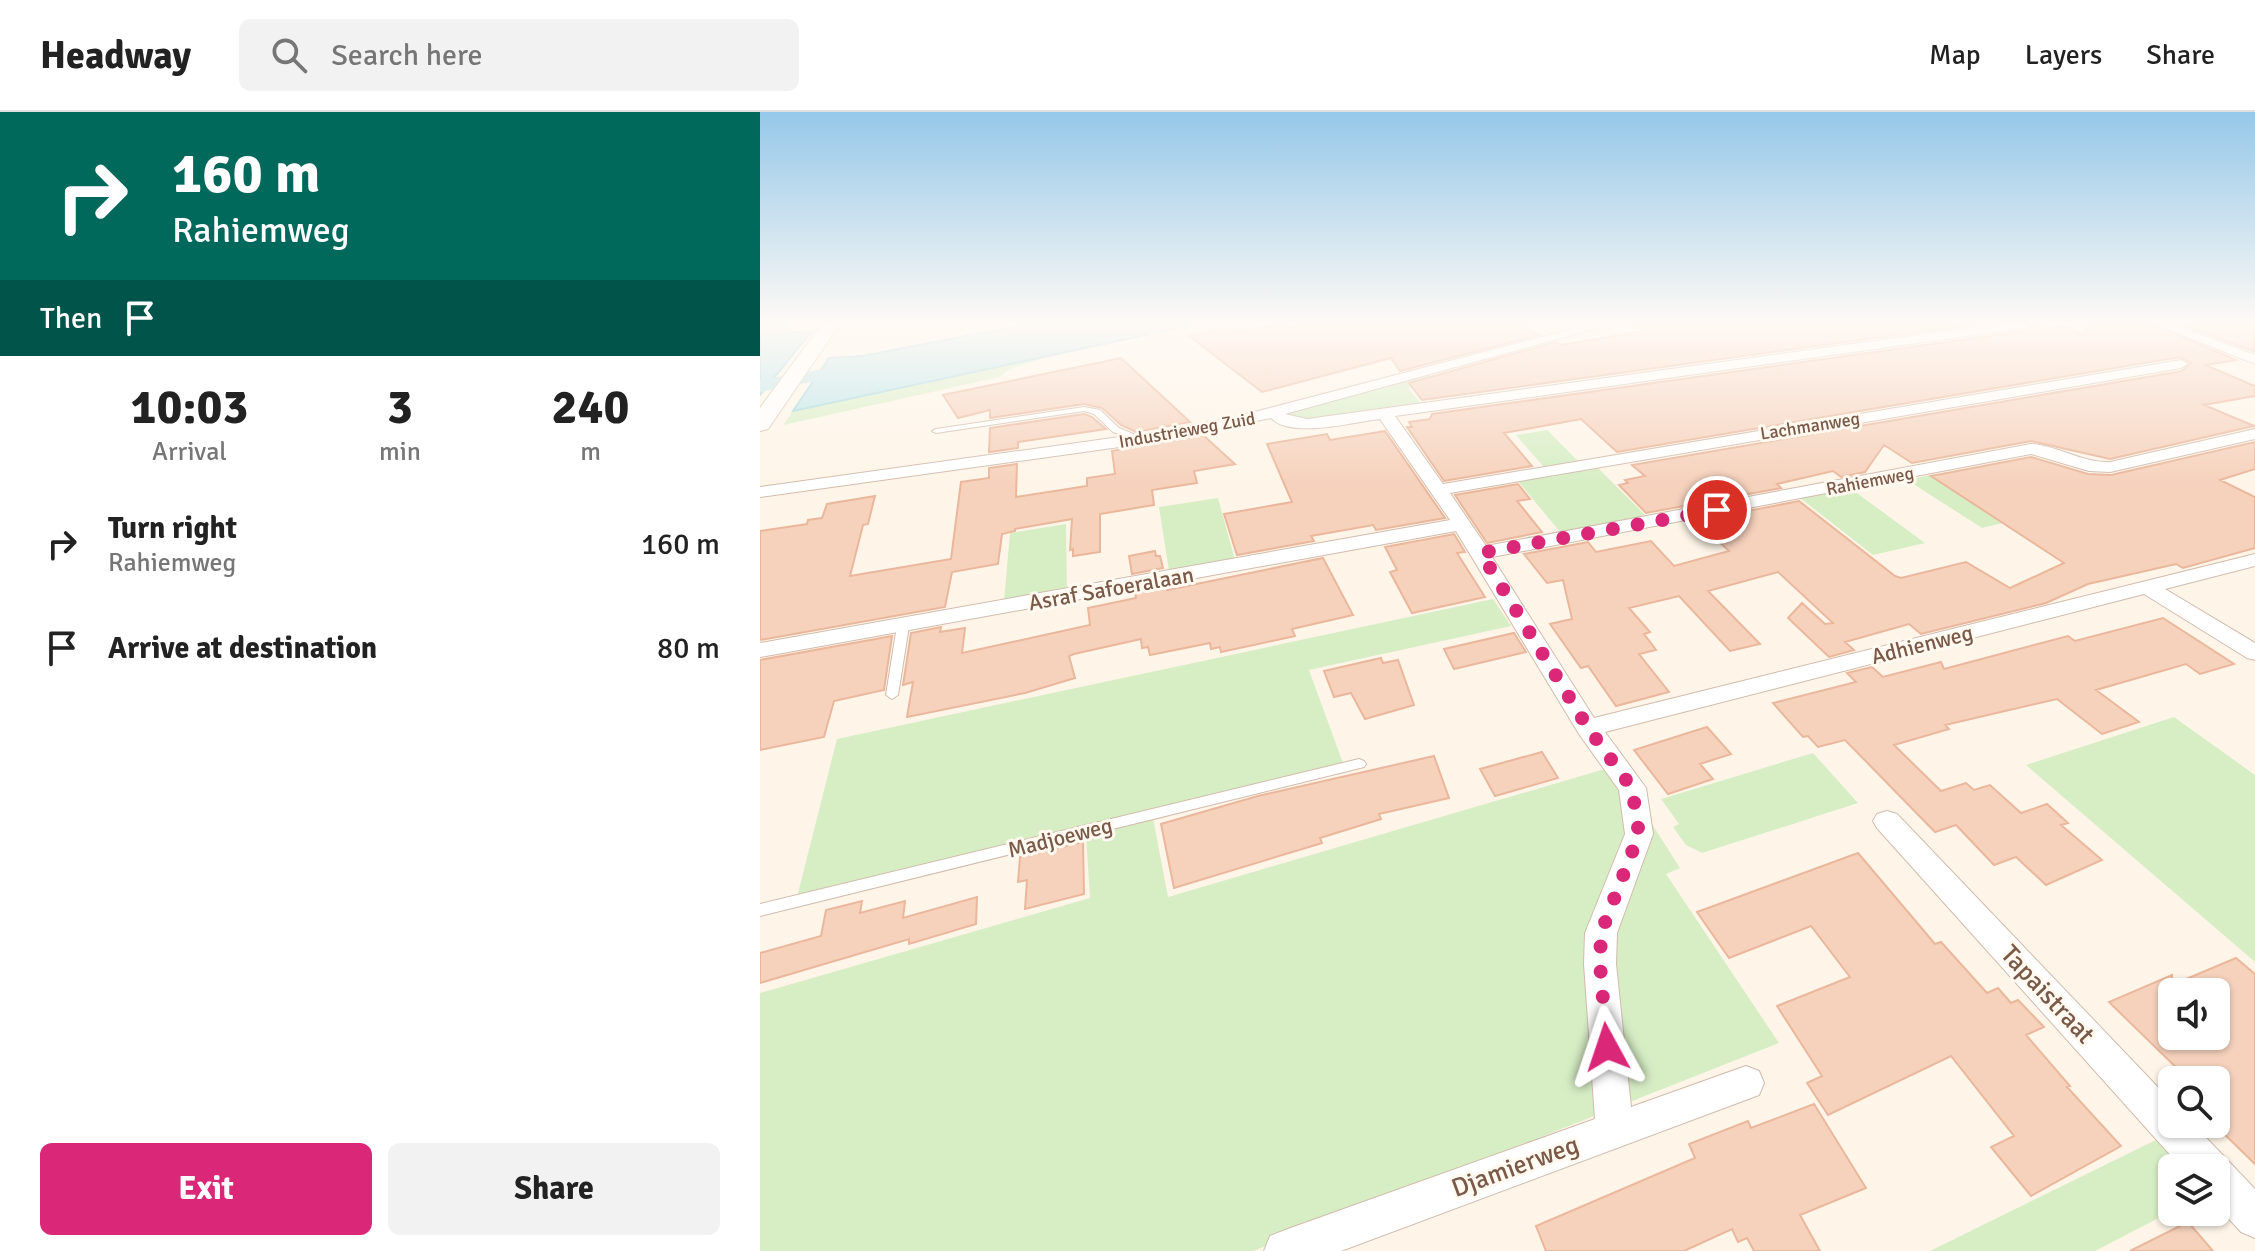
<!DOCTYPE html>
<style>
body{margin:0;font-family:Signika,sans-serif;background:#f2f2f2;color:#222;height:100vh;display:flex;flex-direction:column;font-size:30px;white-space:nowrap}
*{box-sizing:border-box;margin:0}
p{font-size:26px;color:#767676}
.icon{flex:none;width:44px;height:44px;fill:none;stroke:currentColor;stroke-width:2;stroke-linecap:round;stroke-linejoin:round}
.map{position:relative;flex:1;overflow:hidden}
.sheet{display:flex;flex-direction:column;background:#fff;width:760px}
.sheet>*{flex:none}
.hud{background:#00695c;color:#fff;overflow:hidden}
.fabs{position:absolute;left:1398px;top:866px;display:grid;gap:16px}
.fabs a{display:grid;place-items:center;width:72px;height:72px;border-radius:12px;background:#fff;box-shadow:0 2px 6px #0004;font-size:40px}
.pin{position:absolute;display:grid;place-items:center;width:68px;height:68px;color:#fff;margin:-34px;border:4px solid #fff;border-radius:50%;box-shadow:0 2px 8px #0007}
.me{position:absolute;width:88px;margin:-44px;rotate:355deg;stroke-linejoin:round;filter:drop-shadow(0 0 6px #0008)}
.turn{display:flex;align-items:center;gap:28px;height:168px;padding:0 40px;font-size:36px}
.turn .icon{width:104px;height:104px;stroke-width:2.5}
.turn b{display:block;font-size:56px;line-height:68px}
.then{display:flex;align-items:center;height:76px;padding:0 40px;background:#0003;gap:16px;font-size:30px}
.eta{display:flex;justify-content:space-evenly;align-items:center;height:136px;text-align:center}
.eta b{font-size:48px;font-weight:700;line-height:56px}
.button{display:flex;gap:16px;margin-top:auto;padding:16px 40px}
.button a{flex:1;height:92px;border-radius:12px;background:#db2777;color:#fff;font-size:32px;font-weight:700;line-height:92px;text-align:center}
.button a+a{background:#f2f2f2;color:#222}
ul{padding:0;list-style:none}
li{display:flex;align-items:center;gap:24px;height:104px;padding:0 40px}
li div{flex:1}
li b{display:block;font-size:30px}
li em{font-style:normal}
header{display:flex;align-items:center;gap:48px;box-sizing:border-box;height:112px;padding:0 40px;background:#fff;border-bottom:2px solid #e0e0e0}
header strong{font-size:38px}
nav{display:flex;gap:44px;margin-inline-start:auto;font-size:28px}
.search{width:560px;height:72px;background:#f2f2f2;display:flex;align-items:center;gap:20px;box-sizing:border-box;padding:0 28px;border-radius:12px;color:#767676;font-size:30px}
main{display:flex;flex:1;min-height:0}
.map>svg:first-child{display:block}
</style>
<header>
<strong>Headway</strong>
<div class="search"><svg class="icon" aria-label="search" viewBox="0 0 24 24"><circle cx="10" cy="10" r="6"/><path d="M15 15l6 6"/></svg>Search here</div>
<nav><a>Map</a><a>Layers</a><a>Share</a></nav>
</header>
<main>
<section class="sheet">
<div class="hud">
<div class="turn"><svg class="icon" aria-label="right" viewBox="0 0 24 24"><path d="M7 20v-9h11M14 6l5 5-5 5"/></svg><div><b>160 m</b>Rahiemweg</div></div>
<div class="then">Then<svg class="icon" aria-label="arrive" viewBox="0 0 24 24"><path d="M6 21V4h12l-3 4 3 4H6"/></svg></div>
</div>
<div class="eta">
<div><b>10:03</b><p>Arrival</p></div>
<div><b>3</b><p>min</p></div>
<div><b>240</b><p>m</p></div>
</div>
<ul>
<li><svg class="icon" aria-label="right" viewBox="0 0 24 24"><path d="M7 20v-9h11M14 6l5 5-5 5"/></svg><div><b>Turn right</b><p>Rahiemweg</p></div><em>160 m</em></li>
<li><svg class="icon" aria-label="arrive" viewBox="0 0 24 24"><path d="M6 21V4h12l-3 4 3 4H6"/></svg><div><b>Arrive at destination</b></div><em>80 m</em></li>
</ul>
<div class="button"><a>Exit</a><a>Share</a></div>
</section>
<div class="map">
<svg width="1495" height="1139" viewBox="0 0 1495 1139">
<rect width="100%" height="100%" fill="#fef5e8"/>
<!-- green -->
<path fill="#d7eec5" d="M287,243C273,254 252,251 240,265L23,313L33,299Z
M667,262L675,270L648,276L661,292L553,308L530,303L533,299Z
M787,318L818,349L784,355L756,323Z
M836,354L887,405L801,421L757,368Z
M1175,362L1251,409L1222,416L1147,368Z
M1090,376L1165,431L1113,443L1040,386Z
M458,386L475,448L409,459L399,395Z
M306,412L307,477L244,489L250,421Z
M733,487L751,514L549,558L583,651L37,785L77,627Z
M1414,605L1495,663V850L1266,653Z
M1053,641L1098,691L942,741L926,733L913,715L919,712L901,687Z
M855,654L920,756L906,762L1019,931L493,1139H0V881L330,786L326,724L393,706L408,785Z
M1408,1022L1440,1056H1412V1099L1335,1139H1170Z"/>
<!-- water -->
<path fill="#bae5ea" stroke="#9fd5dd" stroke-width="2" d="M0,212H29L30,220L52,219L0,283Z
M269,212H436L33,299L69,246L102,244Z"/>
<g fill="none" stroke-linecap="round" stroke-linejoin="round">
<!-- canal -->
<path fill="#bae5ea" fill-rule="evenodd" d="M97,251L103,252L106,256L103,260L0,280V268Z"/>
</g>
<!-- building -->
<path fill="#f6d2bd" stroke="#eab79c" stroke-width="2" fill-rule="evenodd" d="M519,212L531,216L549,212H756L779,223L640,259L631,246L502,280L429,224L468,216L476,221Z
M871,212H1217L662,288L649,271L796,230L801,233L885,219Z
M1274,212H1279L1280,218L1305,214L1325,223L1327,212H1392L1476,248L1445,253L1495,274V284L1444,293L1494,314L1350,347L1271,329L1152,351L1124,333L1105,360L1081,365L1073,359L1017,372L1021,376L886,401L859,373L868,371L865,368L885,364L872,353L1422,259L1431,251L1420,245L857,340L821,307L744,321L772,354L684,369L647,315H652L649,310L670,307L672,302L1265,219Z
M1420,212H1495V240Z
M361,246L430,310L376,320L361,313L342,296L324,292L230,306V298L198,306L183,283Z
M324,302L332,305L346,317L258,330V336L229,340L230,316Z
M625,319L685,406L616,418L613,413L551,424L554,429L477,443L464,402L532,390L507,332L567,322L570,328Z
M443,323L475,352L434,359L437,371L392,378L394,393L340,402V440L313,444V437L310,438L312,407L255,417V419L242,422L238,452L192,460L185,495L0,528V419L47,412L48,408L62,406L67,392L115,384L108,412L103,413L90,464L191,447L201,370L229,366V356L257,352L256,385L327,374V366L355,362L352,339Z
M1495,330V357L1460,368L1495,385V436L1423,456L1416,452L1328,472L1286,491L1161,522L1149,512L1085,530L1094,538L1069,545L1028,506L1042,491L1065,512L1073,511L1018,460L948,479L1000,532L970,539L919,484L869,496L890,520L884,522L896,538L879,542L909,580L856,594L828,554L821,556L790,512L812,507L803,468L787,471L764,442L828,430L836,440L891,429L914,454L969,439L937,409L1039,389L1135,464L1141,466L1206,450L1250,476L1304,451L1171,364L1271,345L1328,362L1351,363Z
M758,372L770,387L757,389L782,420L727,431L695,383Z
M694,422L705,440L697,441L725,485L652,501L630,460L637,458L625,435Z
M395,439L396,444H400L403,456L372,462L369,444Z
M563,446L593,503L532,517L535,524L461,540L460,535L451,537L450,531L390,543L388,535L382,536L381,527L314,542L309,544L315,566L265,581L147,605L153,570L143,573L151,521L181,515L180,520L205,516L202,541L330,513L328,496L376,486L375,480L406,474L407,478Z
M1403,506L1474,552L1440,562L1426,552L1336,578L1379,610L1342,622L1297,587L1185,613L1189,617L1134,633L1181,679L1206,671L1214,678L1230,673L1261,701L1287,692L1308,711L1301,713L1342,748L1286,773L1256,745L1234,753L1196,713L1175,720L1085,628L1058,635L1048,624L1043,625L1013,591L1096,570L1087,561L1112,555L1123,565L1181,550L1184,557L1308,524L1315,529Z
M754,521L766,540L694,557L684,537Z
M132,524L124,578L74,589L64,625L0,638V548Z
M621,546L623,551L638,548L654,593L605,607L591,581L574,585L564,559Z
M947,615L971,642L940,652L953,667L908,682L874,638Z
M782,640L798,666L735,684L720,657Z
M674,644L689,686L619,702L621,707L560,726L562,731L414,776L401,712L498,684Z
M323,730L324,782L265,797L267,768L258,770L260,745Z
M1098,741L1175,832L1181,830L1227,881L1238,876L1251,891L1258,888L1284,915L1266,923L1310,974L1307,975L1361,1034L1271,1084L1231,1035L1254,1024L1191,944L1068,1003L1047,971L1062,964L1017,894L1090,865L1051,814L969,846L937,800Z
M217,785L216,812L149,832V827L0,871V841L61,824L66,798L102,789L100,801L145,789L143,806Z
M1476,846L1495,862V1052L1456,1014V968H1429L1349,890L1412,863V873ZM1412,880H1456V924H1412Z
M1054,992L1106,1076L1040,1103L1060,1139H994L987,1126L978,1130L972,1117L924,1139H786L776,1114L935,1046L929,1032L988,1009L991,1016Z
M1428,1110L1453,1139H1370Z"/>
<g fill="none" stroke-linecap="round" stroke-linejoin="round">
<defs>
<path id="lane" d="M324,295L340,298L359,316L385,327L381,329L353,320L334,302L324,299L176,321L172,319L176,317Z
M143,511L149,514L138,583L132,587L126,583L137,514Z
M599,647L604,649L606,652L604,655L0,804V792Z"/>
<path id="street" d="M831,212H852L525,302L547,307L1238,212H1271L1265,216L635,304L683,372L1421,248L1428,252L1421,256L690,381L726,434L1271,332C1299,334 1322,351 1350,350L1495,317V327L1350,360L1329,359L1271,342L732,445L834,606L1495,442V454L1405,477L1495,531V548L1487,546L1384,482L845,620L886,676L893,722L857,821L856,852L871,995L986,954L999,959L1004,971L999,983L581,1139H504L510,1124L525,1118L835,1007L824,852L825,821L865,722L859,678L819,622L696,419L0,545V531L690,408L620,307C593,310 531,327 511,306L381,332L0,385V375L381,322L479,304Z
M1395,212H1412L1495,243V252Z
M1127,699L1137,702L1412,990V1012H1433L1495,1077V1126L1481,1120L1456,1093V1056H1422L1117,716L1113,709L1117,702Z"/>
<path id="secondary" d="M62,212H80L8,317L0,319V296Z"/>
</defs>
<!-- lane casing -->
<use href="#lane" stroke="#d2bbac" stroke-width="2"/>
<!-- street casing -->
<use href="#street" stroke="#d2bbac" stroke-width="2"/>
<!-- secondary casing -->
<use href="#secondary" stroke="#d8beab" stroke-width="2"/>
<!-- lane -->
<use href="#lane" fill="#fff" fill-rule="evenodd"/>
<!-- street -->
<use href="#street" fill="#fff" fill-rule="evenodd"/>
<!-- secondary -->
<use href="#secondary" fill="#fff" fill-rule="evenodd"/>
</g>
<!-- sky -->
<linearGradient id="sky" x2="0" y2="1"><stop stop-color="#95c8e9"/><stop offset="0.57" stop-color="#fffaf5"/><stop offset="1" stop-color="#fffaf5" stop-opacity="0"/></linearGradient>
<rect width="1495" height="371" fill="url(#sky)"/>
<g fill="none" stroke-linecap="round" stroke-linejoin="round">
<!-- route -->
<path stroke="#db2777" stroke-width="14" stroke-dasharray="0 25.2" d="M847,935L840,852L841,821L879,722L872,676L828,616L721,441L957,398"/>
</g>
<g text-anchor="middle" stroke-width="6" stroke-linejoin="round" paint-order="stroke">
<!-- far-street labels -->
<g font-size="18" fill="#7b5949" stroke="#fff9f0">
<text transform="translate(1050 314) rotate(-9)" y="6">Lachmanweg</text>
<text transform="translate(427 318) rotate(-10)" y="6">Industrieweg Zuid</text>
<text transform="translate(1110 369) rotate(-11)" y="6">Rahiemweg</text>
</g>
<!-- street labels -->
<g font-size="22" fill="#7b5949" stroke="#fff9f0">
<text transform="translate(351 476) rotate(-10)" y="8">Asraf Safoeralaan</text>
<text transform="translate(1162 532) rotate(-14)" y="8">Adhienweg</text>
<text transform="translate(300 725) rotate(-14)" y="8">Madjoeweg</text>
</g>
<!-- near-street labels -->
<g font-size="26" fill="#7b5949" stroke="#fff9f0">
<text transform="translate(1288 882) rotate(47)" y="9">Tapaistraat</text>
<text transform="translate(755 1054) rotate(-20)" y="9">Djamierweg</text>
</g>
</g>
</svg>
<div class="fabs">
<a><svg class="icon" aria-label="sound" viewBox="0 0 24 24"><path d="M4 9h4l5-4v14l-5-4H4zM17 9q2 3 0 6"/></svg></a>
<a><svg class="icon" aria-label="search" viewBox="0 0 24 24"><circle cx="10" cy="10" r="6"/><path d="M15 15l6 6"/></svg></a>
<a><svg class="icon" aria-label="layers" viewBox="0 0 24 24"><path d="M12 4l9 5-9 5-9-5zM3 14l9 5 9-5"/></svg></a>
</div>
<div class="pin" style="left:957px;top:398px;background:#d93025"><svg class="icon" aria-label="arrive" viewBox="0 0 24 24"><path d="M6 21V4h12l-3 4 3 4H6"/></svg></div>
<svg class="me" style="left:847px;top:935px" viewBox="-20 -20 40 40"><path d="M0-17L14 15 0 8-14 15z" fill="#db2777" stroke="#fff" stroke-width="4"/></svg>
</div>
</main>
